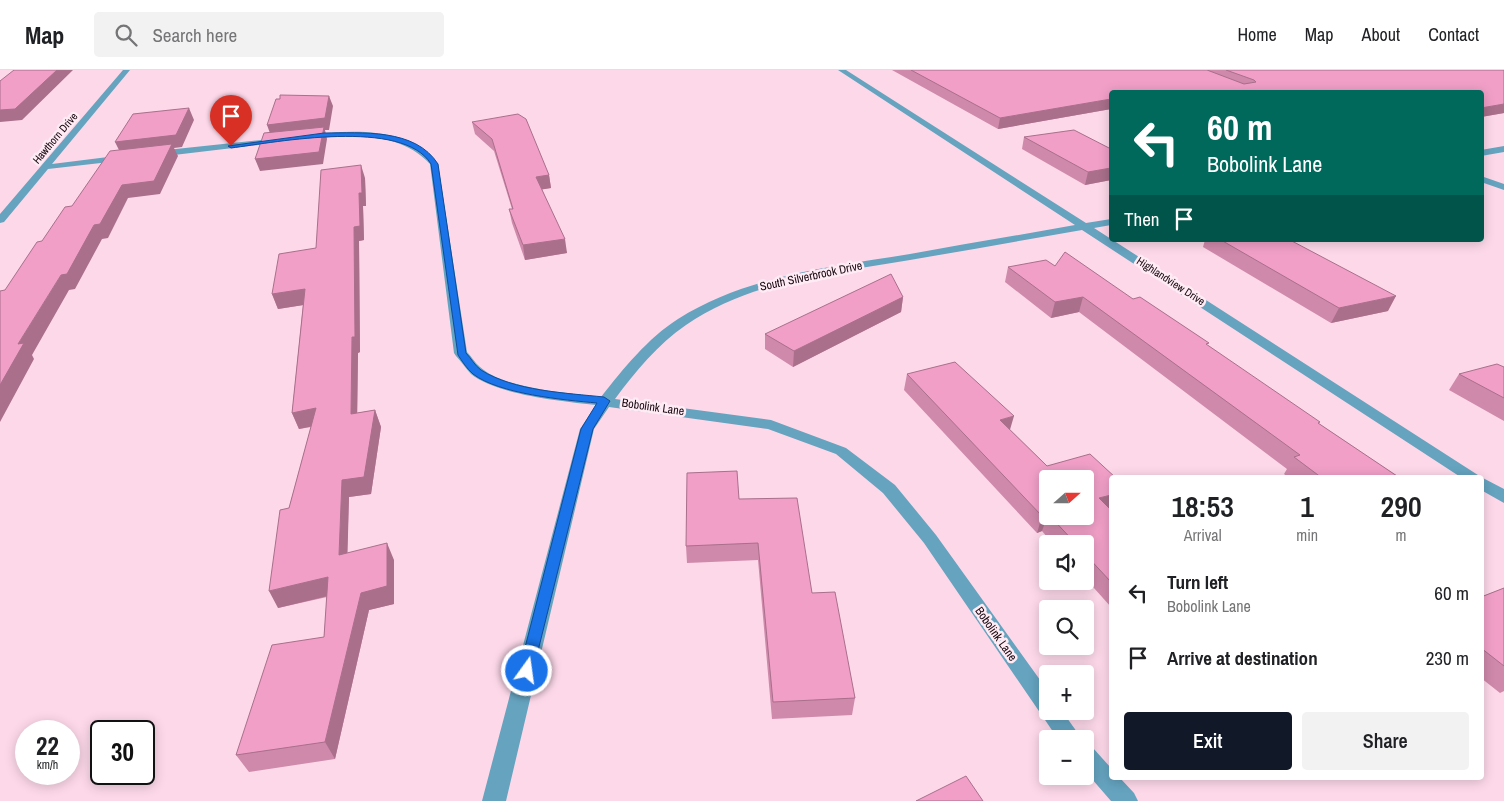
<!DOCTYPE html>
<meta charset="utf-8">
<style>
body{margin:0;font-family:"Archivo Narrow",sans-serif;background:#f2f2f2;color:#202124;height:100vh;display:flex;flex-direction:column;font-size:19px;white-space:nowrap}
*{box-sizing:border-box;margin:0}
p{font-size:16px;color:#757577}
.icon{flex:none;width:28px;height:28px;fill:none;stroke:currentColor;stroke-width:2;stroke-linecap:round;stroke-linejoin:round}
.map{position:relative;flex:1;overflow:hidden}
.drawer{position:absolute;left:1109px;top:405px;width:375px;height:305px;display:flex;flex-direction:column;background:#fff;border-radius:5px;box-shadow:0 2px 12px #0003}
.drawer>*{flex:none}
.banner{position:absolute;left:1109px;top:20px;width:375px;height:152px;border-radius:5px;box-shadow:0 2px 12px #0003;background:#00695c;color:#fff;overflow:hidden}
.needle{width:32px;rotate:69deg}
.tools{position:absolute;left:1039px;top:400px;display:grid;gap:10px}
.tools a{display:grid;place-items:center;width:55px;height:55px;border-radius:5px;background:#fff;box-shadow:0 2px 12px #0003;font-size:25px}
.speed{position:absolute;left:15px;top:650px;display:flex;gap:10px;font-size:25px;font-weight:700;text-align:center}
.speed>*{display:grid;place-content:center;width:65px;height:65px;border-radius:50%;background:#fff;box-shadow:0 2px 12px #0003;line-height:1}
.speed small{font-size:12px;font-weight:400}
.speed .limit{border:2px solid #111;border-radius:8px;background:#fff;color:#111}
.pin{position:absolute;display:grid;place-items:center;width:42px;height:42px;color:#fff;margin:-51px -21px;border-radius:50% 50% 50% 0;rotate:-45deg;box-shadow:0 0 5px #0007}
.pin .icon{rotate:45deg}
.me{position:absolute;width:55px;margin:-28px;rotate:14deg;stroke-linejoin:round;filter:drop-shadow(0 0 4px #0008)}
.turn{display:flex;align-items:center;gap:18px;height:105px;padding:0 15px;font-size:22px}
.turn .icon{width:65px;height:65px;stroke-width:2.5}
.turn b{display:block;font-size:35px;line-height:42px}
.then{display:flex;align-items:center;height:48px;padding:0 15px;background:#0003;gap:10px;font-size:19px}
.eta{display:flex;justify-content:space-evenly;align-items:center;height:85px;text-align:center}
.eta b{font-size:30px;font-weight:600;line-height:35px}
.action{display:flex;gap:10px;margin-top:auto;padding:10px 15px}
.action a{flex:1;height:58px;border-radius:5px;background:#111827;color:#fff;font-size:20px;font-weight:600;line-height:58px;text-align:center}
.action a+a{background:#f2f2f2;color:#202124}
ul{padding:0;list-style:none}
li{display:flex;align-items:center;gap:15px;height:65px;padding:0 15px}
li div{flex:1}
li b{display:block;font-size:19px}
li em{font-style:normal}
header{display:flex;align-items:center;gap:30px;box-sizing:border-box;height:70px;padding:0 25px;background:#fff;border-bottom:1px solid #e0e0e0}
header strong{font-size:24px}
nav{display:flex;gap:28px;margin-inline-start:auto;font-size:18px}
.search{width:350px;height:45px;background:#f2f2f2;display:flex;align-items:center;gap:12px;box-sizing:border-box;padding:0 18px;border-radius:5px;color:#757577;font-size:19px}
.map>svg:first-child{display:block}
</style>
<header>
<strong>Map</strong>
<div class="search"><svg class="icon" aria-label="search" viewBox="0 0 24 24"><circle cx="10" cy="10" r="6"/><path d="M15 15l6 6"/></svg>Search here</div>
<nav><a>Home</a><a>Map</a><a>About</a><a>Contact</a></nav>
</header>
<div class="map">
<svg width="1504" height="731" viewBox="0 0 1504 731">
<rect width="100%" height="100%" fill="#fdd8e9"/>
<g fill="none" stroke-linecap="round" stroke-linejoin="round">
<!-- minor -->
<path fill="#65a3bf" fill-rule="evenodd" d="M123,0H130L52,94L124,85L127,86V90L48,99L4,152L0,153V144Z
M838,0H846L1086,153L1111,149V155L1094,158L1481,407L1504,419V433L1481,420V408H1462L1082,160C1025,170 968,180 910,190C834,203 751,210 686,255C658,274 635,302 615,329L771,350L846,378L895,415L936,465L1048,621V641H1062L1082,669H1058L924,473L883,423L836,384L768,359L609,337L594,359L506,731H482L580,359L596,335C562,331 497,325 471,304C466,299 461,291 456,286L454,283L430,94C399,60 348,65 306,69L302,67L306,65C350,60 408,55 438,94L467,282C472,287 475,293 480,297C504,319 570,323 601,327C623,299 648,268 678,249C748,205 831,197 910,184C965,174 1020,165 1075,155Z
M280,68L284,70L283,72L157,87L153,84L157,81Z
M1504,76V82L1481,86V80Z
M1085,675L1093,678L1111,698V708H1120L1134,723L1138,731H1111L1085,701Z"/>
<!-- tertiary -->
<path fill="#65a3bf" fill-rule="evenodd" d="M1481,106L1504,114V120L1481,112Z"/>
</g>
<!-- wall -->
<path fill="#cf89ab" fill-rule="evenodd" d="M892,0H1504V43L1481,47V22H1111V39L998,59Z
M472,52L549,105L551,118L542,119L567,183L525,190L512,153L509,139H512L494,81L475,64Z
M1024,67L1111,79V110L1085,115L1022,79Z
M365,108L366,136H363L364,170L359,171L360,282L358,283L357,343L375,340L381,357L371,424L349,427L347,483L394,490V534L369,540L335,689L249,702L236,685L324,567L327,527L278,538L289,438L311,357L299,359L292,343L303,235L278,239L272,224L316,178Z
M1205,170H1290L1388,241L1331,253L1203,177Z
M1055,196L1133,229L1208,276L1319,354L1400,408H1289L1284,404L1287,399L1079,242L1051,248L1005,212L1008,197Z
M903,227L901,242L793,297L765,279V264Z
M1504,297V351L1449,320L1459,304Z
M907,304L1010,360L1047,396L1111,440V537L1085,508V474H1053L1042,461L1037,463L904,320ZM1048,409L1085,446H1048Z
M739,429L812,523L855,628L852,645L772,649L758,490L687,493L686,476Z
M1504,518V621L1500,623L1481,608V527Z"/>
<!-- shaded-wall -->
<path fill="#a96f8b" d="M57,0H73L22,50L0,52V40Z
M329,26L333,36L329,60H325L327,69L323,94L260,101L255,89L271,66L267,55Z
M1111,29V39L998,59L1000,48Z
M1504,34V43L1481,47V38Z
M189,38L194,50L182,77L174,78L178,86L160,124L128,128L108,168L102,169L75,219L69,220L32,285L34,289L0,352V315L18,274L61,205L94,155L121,84L115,72Z
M361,95L365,108L366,136H363L364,170L359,171L360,282L358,283L357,360L351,344L354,157L359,123Z
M1111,98V110L1085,115L1088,102Z
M549,105L551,118L539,120L536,107Z
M565,169L567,183L525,190L523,175Z
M305,219L310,234L278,239L272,224Z
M1396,226L1388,241L1331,253L1339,238Z
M903,227L901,242L793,297L794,281Z
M1083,227L1079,242L1051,248L1055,232Z
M316,338L323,354L299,359L292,343Z
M375,340L381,357L371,424L349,427L347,502L339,485L342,410Z
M1014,346L1009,363L1000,350Z
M1111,425V440L1099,428Z
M1048,444L1042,461L1037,463L1042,446Z
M387,473L394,490V534L369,540L335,689L325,672L361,523Z
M328,507L336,524L278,538L269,521Z"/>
<!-- building -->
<path fill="#f19fc7" stroke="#a96f8b" d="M14,0H57L15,39L0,40V11Z
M911,0H1207L1244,14L1256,12L1254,10L1226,0H1504V34L1481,38V22H1111V29L1000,48Z
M280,25L329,26L325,48L267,55L276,29H280Z
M189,38L176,65L115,72L133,44Z
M518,44L526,49L549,105L536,107L565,169L523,175L509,139H513L492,69L472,52Z
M324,57L319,82L255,89L264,63Z
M1074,60L1111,79V98L1088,102L1024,67Z
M172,74L154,111L122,115L100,154L94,155L67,204L61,205L18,274L24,273L0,315V221L5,220L37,172L42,171L65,137L72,136L110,81Z
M361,95L362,123H359L360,156L354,157L355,267H352L351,344L375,340L364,407L342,410L339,485L387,473V516L361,523L325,672L236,685L272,575L324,567L328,507L269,521L280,440L289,438L316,338L292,343L305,219L272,224L279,184L316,178L321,100Z
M1221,170H1290L1396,226L1339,238Z
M1065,182L1133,229L1140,227L1209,273L1206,274L1320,352L1318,353L1400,408H1322L1294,387L1300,385L1083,227L1055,232L1008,197L1046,190L1055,196Z
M891,204L903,227L794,281L765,264Z
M955,292L1014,346L1000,350L1047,396L1090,384L1116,408H1111V425L1099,428L1111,440V512L1085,484V474H1076L1050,446H1085V409H1048V444L1042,446L907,304Z
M1497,294L1504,297V328L1459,304Z
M737,401L739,429L797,428L812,523L835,522L855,628L773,632L758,473L686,476L687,403Z
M1504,518V596L1481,578V527Z
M966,706L983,731H916Z"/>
<!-- route -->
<path fill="#1a73e8" stroke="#114b97" d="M324,63C362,63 415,58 438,94L466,283C471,288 475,296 481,300C514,321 566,323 604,327L610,331L593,359L532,605L527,607L521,605L519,601L581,359L597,333C564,330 499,324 473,304C467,299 462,291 458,285L431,94C403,48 277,72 231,78L228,76Z"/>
<g text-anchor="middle" stroke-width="5" stroke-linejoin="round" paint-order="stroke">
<!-- far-street labels -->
<g font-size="11" fill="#170810" stroke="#feebf4">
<text transform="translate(55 68) rotate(-50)" y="4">Hawthorn Drive</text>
<text transform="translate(1171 211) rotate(33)" y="4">Highlandview Drive</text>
</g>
<!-- street labels -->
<g font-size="12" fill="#170810" stroke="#feebf4">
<text transform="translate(811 206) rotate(-12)" y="4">South Silverbrook Drive</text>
<text transform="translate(653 337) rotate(8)" y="4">Bobolink Lane</text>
<text transform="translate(996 564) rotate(55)" y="4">Bobolink Lane</text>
</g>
</g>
</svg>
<div class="tools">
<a><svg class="needle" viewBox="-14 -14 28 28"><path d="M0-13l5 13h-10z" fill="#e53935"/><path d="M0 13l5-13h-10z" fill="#757577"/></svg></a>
<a><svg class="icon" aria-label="sound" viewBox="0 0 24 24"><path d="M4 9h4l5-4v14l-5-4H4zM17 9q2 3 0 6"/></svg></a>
<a><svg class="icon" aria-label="search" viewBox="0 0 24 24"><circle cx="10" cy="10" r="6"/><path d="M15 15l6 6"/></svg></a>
<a>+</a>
<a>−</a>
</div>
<div class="speed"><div>22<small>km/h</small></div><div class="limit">30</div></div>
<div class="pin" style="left:231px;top:76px;background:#d93025"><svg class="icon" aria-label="arrive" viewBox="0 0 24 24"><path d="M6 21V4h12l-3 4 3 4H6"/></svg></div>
<svg class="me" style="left:527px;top:601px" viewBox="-20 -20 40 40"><circle r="17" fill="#1a73e8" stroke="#fff" stroke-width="3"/><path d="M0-11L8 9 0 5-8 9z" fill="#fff"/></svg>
<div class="banner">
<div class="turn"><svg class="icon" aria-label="left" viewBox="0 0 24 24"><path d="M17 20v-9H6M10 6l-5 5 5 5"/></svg><div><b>60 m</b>Bobolink Lane</div></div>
<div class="then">Then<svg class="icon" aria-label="arrive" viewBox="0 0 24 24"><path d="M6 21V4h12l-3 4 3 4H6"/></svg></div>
</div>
<section class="drawer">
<div class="eta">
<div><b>18:53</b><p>Arrival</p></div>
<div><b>1</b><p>min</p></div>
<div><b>290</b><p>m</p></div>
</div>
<ul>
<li><svg class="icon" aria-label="left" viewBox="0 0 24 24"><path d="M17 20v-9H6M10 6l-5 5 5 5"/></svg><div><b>Turn left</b><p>Bobolink Lane</p></div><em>60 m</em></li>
<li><svg class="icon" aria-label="arrive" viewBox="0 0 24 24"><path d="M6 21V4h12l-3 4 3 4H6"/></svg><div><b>Arrive at destination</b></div><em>230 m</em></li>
</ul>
<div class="action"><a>Exit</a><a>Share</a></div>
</section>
</div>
